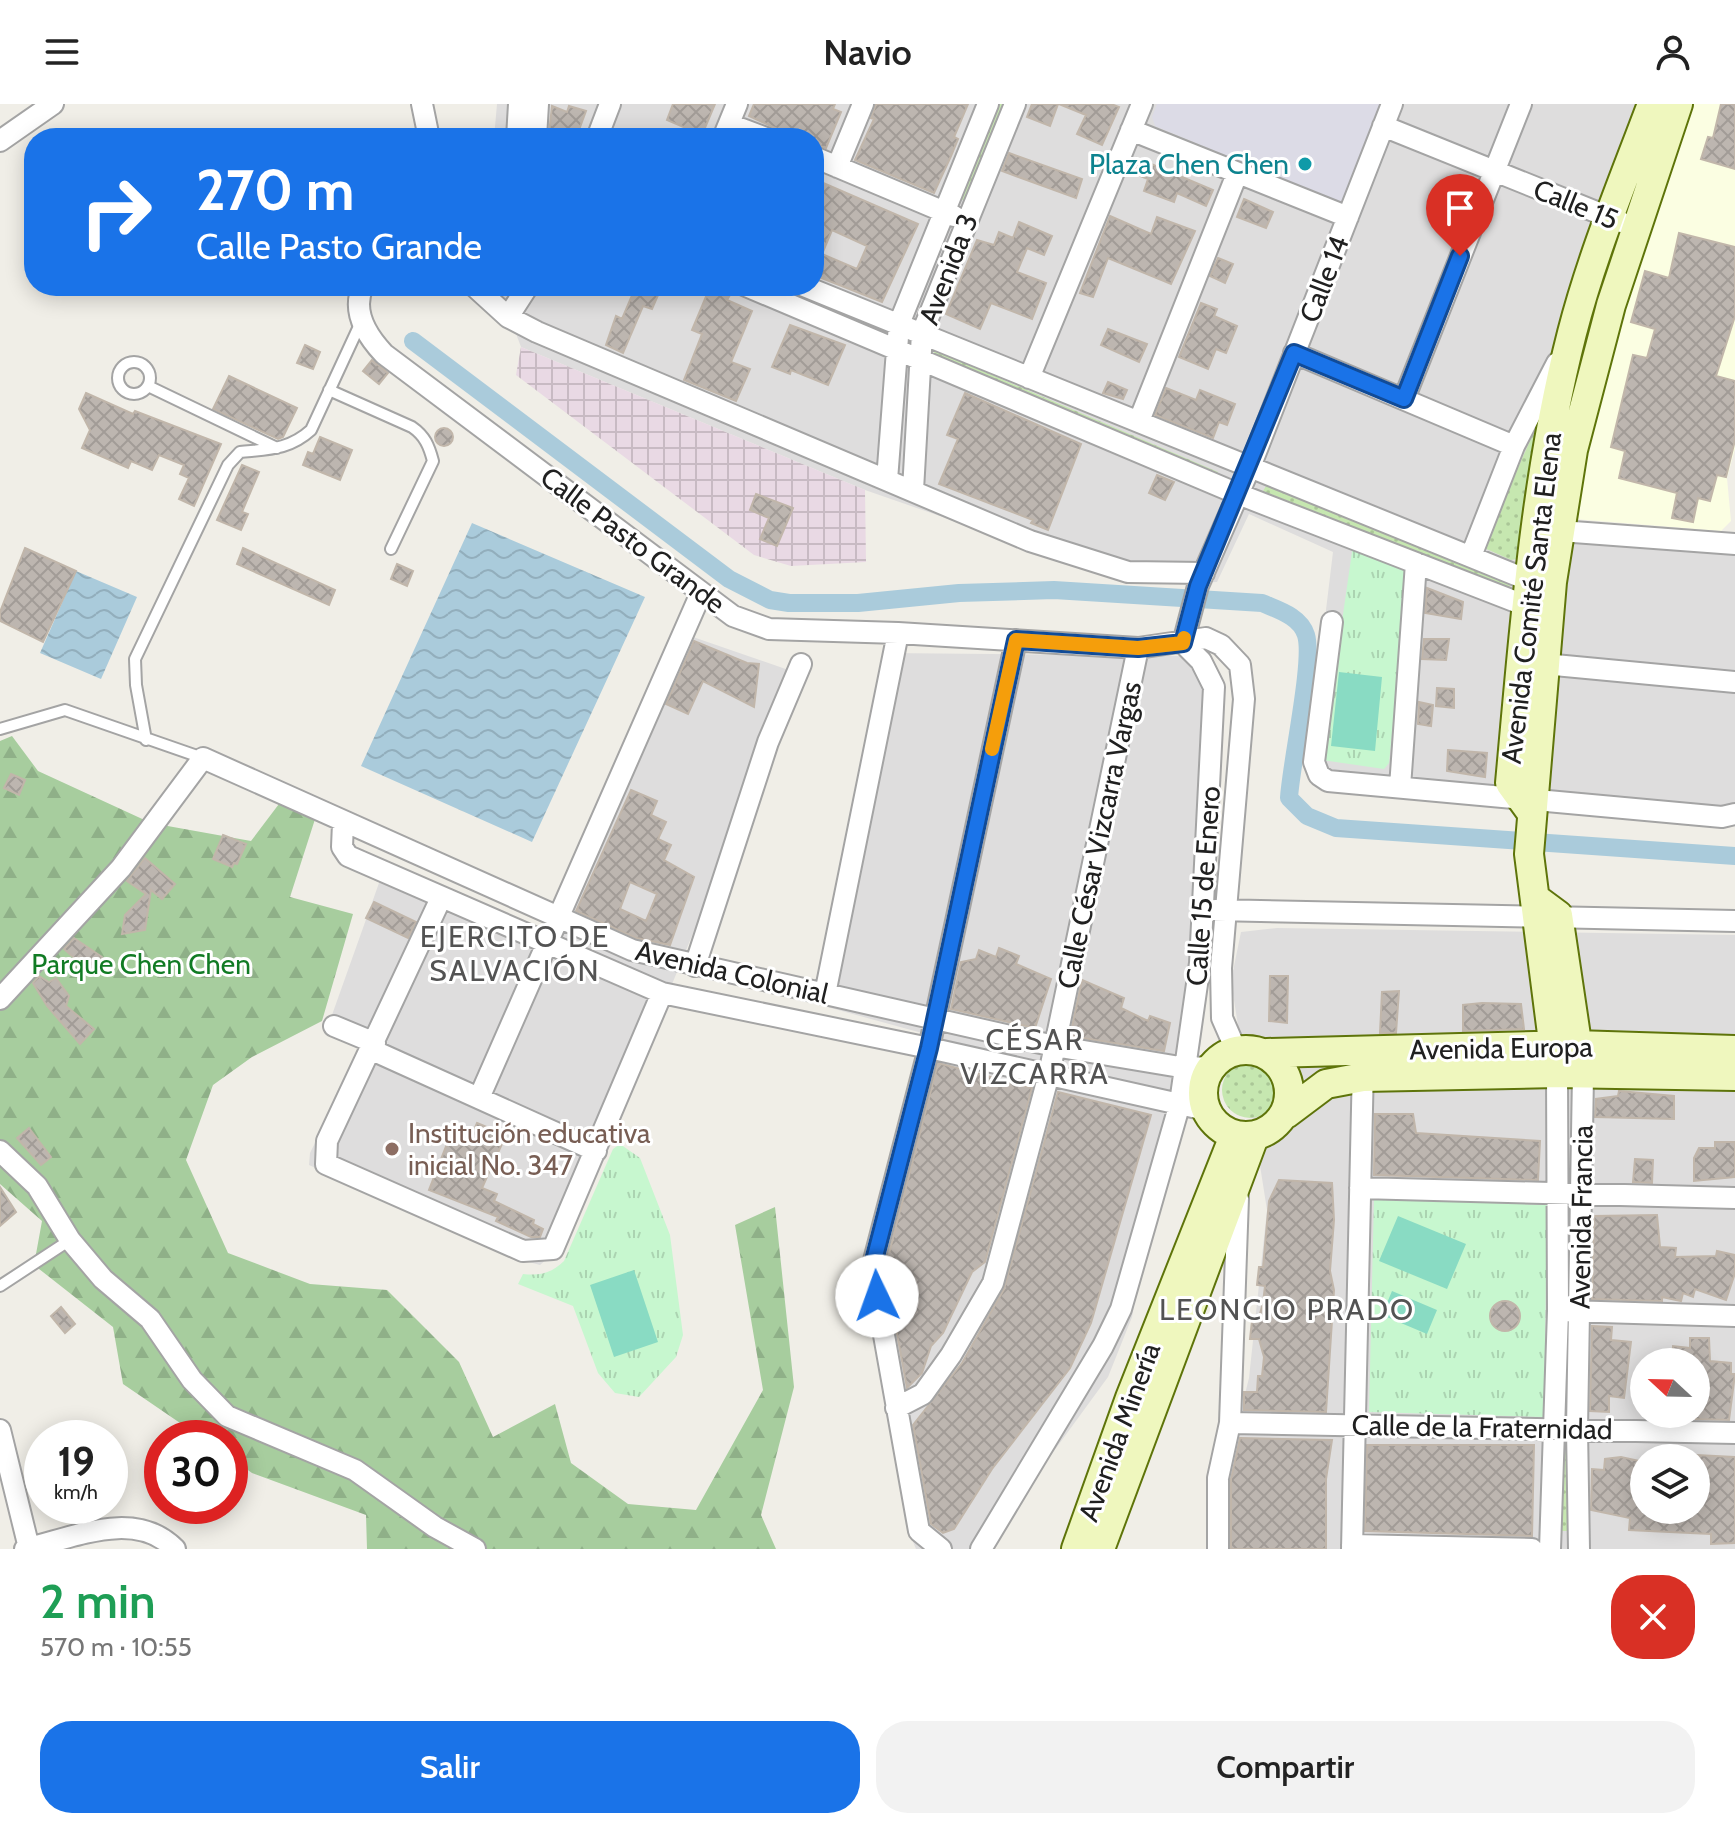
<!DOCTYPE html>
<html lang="es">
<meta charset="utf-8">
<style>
body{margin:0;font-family:Cabin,sans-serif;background:#f2f2f2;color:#222;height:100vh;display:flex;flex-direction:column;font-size:30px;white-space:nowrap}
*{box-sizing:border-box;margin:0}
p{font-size:26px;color:#767676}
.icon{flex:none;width:44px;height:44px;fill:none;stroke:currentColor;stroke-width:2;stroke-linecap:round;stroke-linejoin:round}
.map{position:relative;height:1445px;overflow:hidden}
.drawer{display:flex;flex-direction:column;background:#fff;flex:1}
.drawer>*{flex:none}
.top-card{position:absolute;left:24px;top:24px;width:800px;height:168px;border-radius:32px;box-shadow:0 4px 20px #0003;background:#1a73e8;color:#fff;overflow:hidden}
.needle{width:52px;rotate:292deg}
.tools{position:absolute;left:1630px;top:1244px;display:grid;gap:16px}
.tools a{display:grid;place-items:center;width:80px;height:80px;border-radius:50%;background:#fff;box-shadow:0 4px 20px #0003;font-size:40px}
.speed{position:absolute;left:24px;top:1316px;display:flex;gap:16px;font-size:40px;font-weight:700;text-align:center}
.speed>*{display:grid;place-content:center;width:104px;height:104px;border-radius:50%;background:#fff;box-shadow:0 4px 20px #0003;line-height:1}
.speed small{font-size:20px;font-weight:400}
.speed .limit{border:12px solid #d22;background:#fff;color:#111}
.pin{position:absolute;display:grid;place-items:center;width:68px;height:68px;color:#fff;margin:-82px -34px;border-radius:50% 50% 50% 0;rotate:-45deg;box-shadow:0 0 8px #0007}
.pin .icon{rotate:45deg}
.me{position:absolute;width:88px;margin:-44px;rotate:357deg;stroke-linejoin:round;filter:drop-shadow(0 0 6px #0008)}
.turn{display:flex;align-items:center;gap:28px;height:168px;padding:0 40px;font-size:36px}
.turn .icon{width:104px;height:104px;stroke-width:2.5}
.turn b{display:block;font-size:56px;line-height:68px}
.round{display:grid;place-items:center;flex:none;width:84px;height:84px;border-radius:32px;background:#f2f2f2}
.overview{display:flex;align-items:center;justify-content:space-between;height:136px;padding:0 40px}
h1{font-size:48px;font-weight:600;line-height:60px;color:#1e9e55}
.action{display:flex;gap:16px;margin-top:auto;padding:16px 40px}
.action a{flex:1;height:92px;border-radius:32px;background:#1a73e8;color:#fff;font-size:32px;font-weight:600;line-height:92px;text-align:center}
.action a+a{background:#f2f2f2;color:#222}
header{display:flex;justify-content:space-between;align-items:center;height:104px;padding:0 40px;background:#fff;font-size:36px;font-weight:600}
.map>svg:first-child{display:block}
</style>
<header><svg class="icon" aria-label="menu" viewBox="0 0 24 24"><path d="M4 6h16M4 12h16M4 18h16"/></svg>Navio<svg class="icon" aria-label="person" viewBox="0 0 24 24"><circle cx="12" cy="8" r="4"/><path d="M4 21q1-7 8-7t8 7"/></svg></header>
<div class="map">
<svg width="1735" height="1445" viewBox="0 0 1735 1445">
<defs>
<pattern id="industrial-grid" width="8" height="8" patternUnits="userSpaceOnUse" patternTransform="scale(2)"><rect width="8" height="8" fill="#e9d9e4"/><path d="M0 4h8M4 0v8" fill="none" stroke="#c8bac3"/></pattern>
<pattern id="grass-dots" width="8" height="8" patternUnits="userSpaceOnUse" patternTransform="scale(2)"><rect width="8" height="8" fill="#c6e7b0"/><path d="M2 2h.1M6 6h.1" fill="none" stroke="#aac697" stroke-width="1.8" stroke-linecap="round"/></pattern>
<pattern id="forest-firs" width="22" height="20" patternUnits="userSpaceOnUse" patternTransform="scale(2)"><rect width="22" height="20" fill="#a7cd9e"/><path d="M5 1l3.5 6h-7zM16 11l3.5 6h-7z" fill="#8fb088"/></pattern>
<pattern id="park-tufts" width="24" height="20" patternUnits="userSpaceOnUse" patternTransform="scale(2)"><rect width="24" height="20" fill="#c7f7cf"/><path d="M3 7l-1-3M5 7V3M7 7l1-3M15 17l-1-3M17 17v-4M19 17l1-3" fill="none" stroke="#abd3b1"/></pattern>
<pattern id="water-waves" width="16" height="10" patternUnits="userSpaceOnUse" patternTransform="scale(2)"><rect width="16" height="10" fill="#aacbdb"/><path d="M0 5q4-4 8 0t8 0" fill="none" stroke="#92aebc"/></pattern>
<pattern id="building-cross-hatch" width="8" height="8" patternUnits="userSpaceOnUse" patternTransform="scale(2)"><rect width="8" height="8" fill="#bdb6b0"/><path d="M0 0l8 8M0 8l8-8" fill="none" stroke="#a29c97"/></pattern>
</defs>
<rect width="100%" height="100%" fill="#f0eee7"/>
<!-- residential -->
<path fill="#dedddd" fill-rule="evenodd" d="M497,0H1670L1614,143L1547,429L1735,447V713L1327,684L1307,663L1333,448L1249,410L1217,478L1162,480L1101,468L865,386L521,243L498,182H814V34H494Z
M693,533L800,570L599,1057L557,1146L540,1161L511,1153L309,1061L310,1049L362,944L327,925L379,779L395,760L555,832Z
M885,549L1185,552L1217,572L1189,889L1132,1213L1108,1273L992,1432L974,1445H916L907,1423L868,1169L922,929L820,901Z
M1277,824L1735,831V1445H1206L1249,1274L1267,1106L1231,877L1241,828ZM1644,1258H1696V1310H1644ZM1644,1354H1696V1406H1644Z"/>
<!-- industrial -->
<path fill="url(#industrial-grid)" d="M521,243L865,386L866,458L791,462L754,451L516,271Z"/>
<!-- education -->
<path fill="#fbfee2" d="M1691,0H1735V345L1727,374L1731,417L1721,427L1574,415L1598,289L1620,217L1625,215V199Z"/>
<!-- grass -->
<path fill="url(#grass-dots)" d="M1000,0H1009L969,100L961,95Z
M936,247L1218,368V370L935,252L933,249Z
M1535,326L1516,455L1511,456L1482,443Z
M1266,382L1510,481L1508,486L1263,387Z
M1222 986a28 28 0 1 1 56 0a28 28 0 1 1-56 0Z
M1563,1348H1571L1569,1427H1561Z"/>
<!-- forest -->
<path fill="url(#forest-firs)" d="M12,632L38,667L151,719L251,737L285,692L317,709L290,793L353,810L322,917L252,953L213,981L186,1056L228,1149L310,1180L387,1186L459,1258L493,1333L555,1300L571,1359L628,1400L696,1406L763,1286L735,1121L775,1103L794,1283L761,1411L776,1445H367L366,1411L252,1369L230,1353V1334H202L123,1280L113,1223L34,1161L42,1117L0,1080V637Z"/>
<!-- park -->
<path fill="url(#park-tufts)" d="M1353,441L1409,463L1389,659L1384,665L1322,656Z
M620,1040L640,1054L670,1131L683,1231L676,1253L639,1293L615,1289L598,1269L573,1202L518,1180L523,1170C541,1172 551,1169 564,1157L613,1045Z
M1374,1095L1547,1101L1544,1313L1369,1308Z"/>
<!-- pitch -->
<path fill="#89dbc3" d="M1339,568L1382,573L1375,647L1331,642Z
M1398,1112L1466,1140L1447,1185L1379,1157Z
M634,1166L658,1238L614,1253L590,1181Z
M1392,1187L1437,1206L1427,1230L1382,1211Z"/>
<!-- plaza -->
<path fill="#dcdbe6" d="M1157,0H1388L1343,100L1155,22L1152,13Z"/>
<!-- water -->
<path fill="url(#water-waves)" d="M472,419L645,493L532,738L361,662Z
M76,467L137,493L101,575L40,549Z"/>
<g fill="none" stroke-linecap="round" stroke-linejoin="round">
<!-- canal -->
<path stroke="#aacbdb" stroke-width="18" d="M413,237L729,475L770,496L789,499H858L959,489L1054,486L1262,499C1278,506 1300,512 1306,531C1314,557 1291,659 1289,694L1307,712L1336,724L1735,752"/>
</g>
<!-- building -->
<path fill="url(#building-cross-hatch)" stroke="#c1b6aa" stroke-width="2" fill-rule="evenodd" d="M673,0H715L702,31L667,16Z
M754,0H835L833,5L841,8L826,44L814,40V34H797L749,12Z
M876,0H968L954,33L958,35L951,52L934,89L855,56L874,15L871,14Z
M1032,0H1058L1050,22L1027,13Z
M1059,0H1111L1119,3L1102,41L1077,30L1086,11Z
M1721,0H1735V65L1701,55L1708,33L1713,34Z
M552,2L567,8L569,2L586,7L576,34L549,30Z
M1009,49L1082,75L1076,94L1002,67Z
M1137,54L1213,86L1206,102L1177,89L1174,98L1144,87L1148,75L1128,67Z
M814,75L918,120L882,198L814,171ZM832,126L867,142L857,165L822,150Z
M1244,95L1273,108L1266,124L1237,113Z
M1110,112L1151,130L1157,113L1195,127L1171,180L1108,154L1093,193L1080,189Z
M1019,118L1052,132L1044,151L1027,144L1017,168L1046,179L1032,215L991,199L980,225L946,210L977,136L994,141L999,128L1013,134Z
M1679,129L1735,143V212L1716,272L1735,277V336L1726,373L1717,371L1710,397L1698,394L1693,418L1672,414L1677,389L1619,374L1625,347L1611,343L1633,251L1647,254L1655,225L1631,218L1645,167L1669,174Z
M1218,154L1233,160L1225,179L1210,172Z
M636,182H662L652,205L643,202L623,249L606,241L616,212L622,215Z
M710,183L730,191L727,196L752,207L731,258L750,265L736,297L684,276L702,230L692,226Z
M1201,199L1217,205L1214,212L1237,222L1226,249L1216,245L1208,265L1179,253Z
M790,221L845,241L828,281L791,266L790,270L772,263Z
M1108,225L1147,240L1139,258L1101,241Z
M305,241L320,248L313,265L297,259Z
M372,256L388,269L379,280L363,267Z
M229,272L297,304L283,333L278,335L213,305Z
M1108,278L1127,286L1123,295L1103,289Z
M1166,284L1196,296L1200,286L1235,300L1227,321L1219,318L1213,334L1155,311Z
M86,289L133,310L135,307L221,340L194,402L179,395L189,374L180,370L184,361L159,351L152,366L131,357L128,364L82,344L90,326L79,305Z
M965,289L1081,340L1048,426L1031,419L1033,416L939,380L958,335L947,331Z
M435 333a9 9 0 1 1 18 0a9 9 0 1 1-18 0Z
M320,333L352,346L340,376L303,361L308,348L313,350Z
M242,361L259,368L242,408L248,410L241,426L217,416Z
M1157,371L1174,378L1165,396L1149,389Z
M756,390L793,404L777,442L760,435L769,414L750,406Z
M25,444L76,467L43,538L0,517V508Z
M243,444L335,486L329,501L237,460Z
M397,460L413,467L407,482L391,475Z
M1427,484L1463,498L1461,515L1425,509Z
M1424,535H1449L1446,556L1422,555Z
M694,537L747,559L759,560L754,603L703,577L688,610L666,600Z
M1437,584L1454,585V604L1436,602Z
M1419,598L1433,601L1431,622L1418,620Z
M1448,646L1487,649L1485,673L1447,667Z
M11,670L25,676L19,691L4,684Z
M631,686L657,697L651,711L666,718L658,735L671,741L664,756L694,773L670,841L636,834L576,807ZM630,778L657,790L646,817L620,805Z
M223,731L246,740L237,760L234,759L232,763L213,755Z
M145,754L175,780L162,795L151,786L145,826L122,830L125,811L146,790L127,777Z
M374,798L416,818L408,834L366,814Z
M74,834L102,853L93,871L64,845Z
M999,844L1019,852L1016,860L1051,875L1035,924L951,905L961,858L976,855L979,846L996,853Z
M39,872L49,878L56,874L69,892L66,902L94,925L80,940L47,902L33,879Z
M1270,872H1288L1287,919L1269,917Z
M1082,876L1124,894L1121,904L1148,917L1150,912L1170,919L1164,947L1070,932Z
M1399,887L1396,929H1380L1382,888Z
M1482,899L1521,900L1524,925L1463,927V901Z
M938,959L1032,984L985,1158L972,1168L943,1229L931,1242L922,1269L907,1284L885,1165Z
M1619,987L1674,992V1015L1595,1013L1596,995L1618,992Z
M1058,988L1151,1011L1091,1219L1070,1264L992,1365L954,1425L943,1429L931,1420L913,1321L962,1259L1004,1185Z
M1375,1010H1413L1416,1029L1540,1037L1538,1076L1374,1071Z
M477,1019L506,1031L482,1084L497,1090L494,1097L534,1116L533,1120L543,1125L540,1133H531L496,1117L498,1113L429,1086L452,1027L470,1035Z
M29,1024L51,1053L41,1061L17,1034Z
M1715,1038H1735V1073L1694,1077V1054L1699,1044H1715Z
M1635,1055L1653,1056L1652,1079L1633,1078Z
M1279,1076L1332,1079L1334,1116L1330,1167L1334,1186L1326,1308L1244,1306V1288H1257L1258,1272H1262L1264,1253L1259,1235H1250L1252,1217H1258L1263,1199L1265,1182L1257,1181L1259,1163H1263L1269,1097Z
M0,1083L16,1108L0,1122Z
M1657,1111L1660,1143L1676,1144L1675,1153L1716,1152L1717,1147L1735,1151V1169L1726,1196L1695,1185L1693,1193L1683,1189L1681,1197L1662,1193V1197L1592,1195L1594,1112Z
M1490 1212a15 15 0 1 1 30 0a15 15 0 1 1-30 0Z
M61,1203L75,1220L65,1229L51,1212Z
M1592,1222L1612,1223L1611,1236L1631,1238L1624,1294L1609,1292V1308L1590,1307Z
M1690,1234H1709L1710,1257L1731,1259V1270H1735L1729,1316L1696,1315V1258H1672L1673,1242L1690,1244Z
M1240,1334L1332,1336L1326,1375V1445H1231V1375Z
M1367,1341H1534L1532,1432L1365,1427Z
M1696,1351L1735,1353V1439L1711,1440V1430L1629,1426L1630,1414L1591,1406L1592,1365L1604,1366L1605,1355L1621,1353L1644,1358V1406H1696Z"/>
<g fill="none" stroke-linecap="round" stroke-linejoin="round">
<defs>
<path id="lane" d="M118 274a16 16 0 1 1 32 0a16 16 0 1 1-32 0Z
M148,282L277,344
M329,286L412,323C425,332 429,342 433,357L391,445
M0,625L65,606L203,654
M146,636L136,581L135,555L228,361L240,348C268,345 289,346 311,326L361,218
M0,1182L70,1136"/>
<path id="street" d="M422,0L429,34
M729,20L766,34
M1383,22L1621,118
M1131,26L1348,113
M517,34L519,0
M536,34L538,0
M597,34L610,0
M723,34L737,0
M0,37L53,0
M814,53L954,112
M837,63L863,0
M363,182C351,208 367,232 384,250L733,512L769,525L898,529L1138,544L1206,534L1221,541L1240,561L1244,595L1221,864L1222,914L1236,946
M474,182L508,213L537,228L1030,437L1128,468L1204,469
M746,182L1238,390L1537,506
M804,182L1528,476L1540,477
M508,213L528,182
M1294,249L1514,342
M1029,274L1142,0
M1404,295L1521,0
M1139,317L1237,70
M887,376L899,220L988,0
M913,386L922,229L1015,0
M1560,427L1735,440
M1471,452L1514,342L1557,259
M1332,518L1314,658L1319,671L1328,677L1722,713L1735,710
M1183,539L1198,482L1250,363L1392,0
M1544,560L1735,578
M1400,683L1416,459
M343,719L342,743L348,752L662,889L929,944L1206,1006
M441,794L327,1037L326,1060L523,1147L553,1145L662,889
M1215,806L1735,817
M695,862L768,638L801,560
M825,890L898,529
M0,895L121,764L203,654L632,846L1054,942L1186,964L1211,963
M334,922L375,939
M372,946L596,1047
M479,994L701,489
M0,1047L37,1082L70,1136L103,1175L150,1215L192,1276L227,1312L355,1366L435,1423L475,1445
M1360,1084L1735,1094
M1567,1207L1735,1212
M896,1304L923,1290L951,1251L993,1179L1049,970L1138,544
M1230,1319L1735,1329
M0,1326L29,1444
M1352,1441L1532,1445
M25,1445C73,1434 135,1404 175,1445
M941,1445L919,1427L872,1164L929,944L1016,536
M981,1445L1103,1242L1121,1205L1180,999L1200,859L1214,583L1201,557L1183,539
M1218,1445V1374L1230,1319L1238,1094
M1352,1445L1363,961
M1550,1445L1558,1207L1557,969
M1579,1445L1577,1325L1583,971"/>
<path id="secondary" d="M1531,708L1510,679C1524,528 1534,377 1572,229C1592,151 1624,75 1652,0
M1535,794L1558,811L1580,959
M1203 989a43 43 0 1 1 86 0a43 43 0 1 1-86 0Z
M1267,949L1575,941L1735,946
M1557,969L1529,750L1552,478L1573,346L1611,201L1678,0
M1286,1010L1326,980L1363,973L1557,969L1735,972
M1076,1445L1130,1294L1234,1032
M1100,1445L1254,1033"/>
</defs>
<!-- lane casing -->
<use href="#lane" stroke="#a4a4a4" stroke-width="14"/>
<!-- street casing -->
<use href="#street" stroke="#a4a4a4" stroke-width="24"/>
<!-- secondary casing -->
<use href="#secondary" stroke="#5e740a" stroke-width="32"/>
<!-- lane -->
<use href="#lane" stroke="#fff" stroke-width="10"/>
<!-- street -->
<use href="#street" stroke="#fff" stroke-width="20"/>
<!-- secondary -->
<use href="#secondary" stroke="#eff7be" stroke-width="28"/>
</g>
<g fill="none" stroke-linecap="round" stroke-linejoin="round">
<defs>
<path id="route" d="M877,1192L872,1164L929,944L1016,536L1138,544L1183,539L1198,482L1294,249L1404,295L1460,152"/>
</defs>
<!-- route casing -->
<use href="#route" stroke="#114b97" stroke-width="20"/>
<!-- route -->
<use href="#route" stroke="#1a73e8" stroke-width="14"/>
<!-- slow -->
<path stroke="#f59e0b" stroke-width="14" d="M992,645L1016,536L1138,544L1183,539L1184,534"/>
</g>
<!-- markers -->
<circle fill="#0f9aa8" stroke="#fff" stroke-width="3" cx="1305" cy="60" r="8"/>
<circle fill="#8d6e63" stroke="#fff" stroke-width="3" cx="392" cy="1045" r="8"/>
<g text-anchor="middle" stroke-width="6" stroke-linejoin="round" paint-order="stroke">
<!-- culture labels -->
<g font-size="28" fill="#0d838f" stroke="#fff" text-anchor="end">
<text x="1289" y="70">Plaza Chen Chen</text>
</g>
<!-- street labels -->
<g font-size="28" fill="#202020" stroke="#fff">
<text transform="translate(1576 100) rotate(22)" y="10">Calle 15</text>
<text transform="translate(948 165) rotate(-69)" y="10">Avenida 3</text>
<text transform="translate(1324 175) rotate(-69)" y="10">Calle 14</text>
<text transform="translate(633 436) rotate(37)" y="10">Calle Pasto Grande</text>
<text transform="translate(1531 494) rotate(-83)" y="10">Avenida Comité Santa Elena</text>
<text transform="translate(1099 731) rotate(-78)" y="10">Calle César Vizcarra Vargas</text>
<text transform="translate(1203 782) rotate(-86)" y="10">Calle 15 de Enero</text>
<text transform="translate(732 868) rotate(13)" y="10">Avenida Colonial</text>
<text transform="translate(1501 944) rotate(-1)" y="10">Avenida Europa</text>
<text transform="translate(1581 1113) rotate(-89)" y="10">Avenida Francia</text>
<text transform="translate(1482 1323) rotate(1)" y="10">Calle de la Fraternidad</text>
<text transform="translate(1119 1328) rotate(-70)" y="10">Avenida Minería</text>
</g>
<!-- park labels -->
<g font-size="28" fill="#117b24" stroke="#fff">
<text x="141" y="870">Parque Chen Chen</text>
</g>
<!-- education labels -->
<g font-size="28" fill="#785e54" stroke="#fff" text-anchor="start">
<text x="408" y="1039">Institución educativa<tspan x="408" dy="32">inicial No. 347</tspan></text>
</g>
<!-- neighbourhood labels -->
<g font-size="30" letter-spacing="2" fill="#535353" stroke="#fff">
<text x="515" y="843">EJERCITO DE<tspan x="515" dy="34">SALVACIÓN</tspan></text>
<text x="1035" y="946">CÉSAR<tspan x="1035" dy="34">VIZCARRA</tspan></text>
<text x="1287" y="1216">LEONCIO PRADO</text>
</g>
</g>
</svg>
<div class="tools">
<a><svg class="needle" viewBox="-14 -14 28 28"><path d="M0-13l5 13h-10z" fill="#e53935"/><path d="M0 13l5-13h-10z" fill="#767676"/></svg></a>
<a><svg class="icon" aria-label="layers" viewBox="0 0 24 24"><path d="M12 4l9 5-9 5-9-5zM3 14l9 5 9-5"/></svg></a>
</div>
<div class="speed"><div>19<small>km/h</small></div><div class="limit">30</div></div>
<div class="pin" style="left:1460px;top:152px;background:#d93025"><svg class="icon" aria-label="arrive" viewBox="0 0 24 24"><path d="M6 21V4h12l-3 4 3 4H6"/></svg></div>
<svg class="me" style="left:877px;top:1192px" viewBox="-20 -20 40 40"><circle r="19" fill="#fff"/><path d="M0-13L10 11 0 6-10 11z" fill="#1a73e8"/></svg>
<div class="top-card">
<div class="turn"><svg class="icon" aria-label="right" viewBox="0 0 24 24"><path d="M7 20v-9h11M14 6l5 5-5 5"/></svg><div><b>270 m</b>Calle Pasto Grande</div></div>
</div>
</div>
<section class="drawer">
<div class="overview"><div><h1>2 min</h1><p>570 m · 10:55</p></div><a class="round" style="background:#d93025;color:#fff"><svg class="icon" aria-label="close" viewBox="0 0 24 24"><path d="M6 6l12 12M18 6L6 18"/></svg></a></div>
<div class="action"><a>Salir</a><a>Compartir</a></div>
</section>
